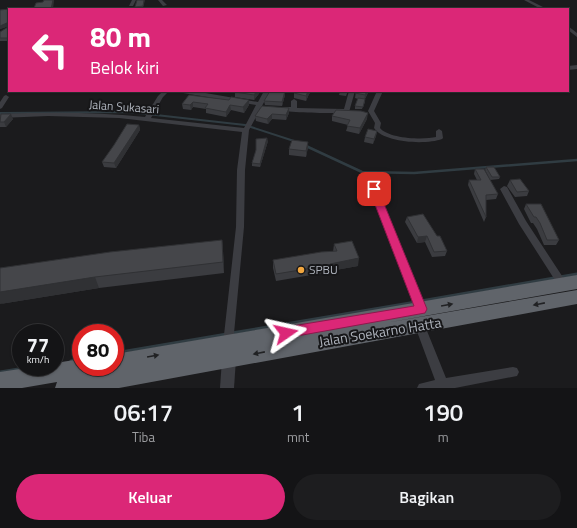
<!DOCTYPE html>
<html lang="id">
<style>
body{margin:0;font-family:"Titillium Web",sans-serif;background:#1d1d1f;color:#f1f3f6;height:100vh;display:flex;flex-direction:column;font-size:15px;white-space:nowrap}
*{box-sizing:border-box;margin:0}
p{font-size:13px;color:#9d9ea1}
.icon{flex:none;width:22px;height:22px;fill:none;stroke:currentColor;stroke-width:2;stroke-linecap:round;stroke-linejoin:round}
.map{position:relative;height:388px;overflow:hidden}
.panel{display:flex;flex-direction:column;background:#141416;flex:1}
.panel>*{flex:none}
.guide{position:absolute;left:8px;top:8px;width:561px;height:84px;border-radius:0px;box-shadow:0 1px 3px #0004,0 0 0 1px #333335;background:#db2777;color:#fff;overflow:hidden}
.speed{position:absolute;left:12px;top:324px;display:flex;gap:8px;font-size:20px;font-weight:700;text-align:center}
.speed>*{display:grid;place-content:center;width:52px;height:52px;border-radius:50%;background:#141416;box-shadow:0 1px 3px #0004,0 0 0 1px #333335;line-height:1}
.speed small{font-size:10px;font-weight:400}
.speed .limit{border:6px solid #d22;background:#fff;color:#111}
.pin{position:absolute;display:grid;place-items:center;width:34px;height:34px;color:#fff;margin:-17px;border-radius:8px;box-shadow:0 2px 6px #0006}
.me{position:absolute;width:44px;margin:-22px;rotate:79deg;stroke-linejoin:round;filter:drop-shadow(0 0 3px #0008)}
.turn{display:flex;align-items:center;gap:14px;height:84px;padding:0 16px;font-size:18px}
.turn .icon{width:52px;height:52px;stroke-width:2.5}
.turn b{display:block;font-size:28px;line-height:34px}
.eta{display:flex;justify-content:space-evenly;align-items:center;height:68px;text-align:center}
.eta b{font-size:24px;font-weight:600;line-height:28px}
.cta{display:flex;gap:8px;margin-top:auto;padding:8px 16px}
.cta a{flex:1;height:46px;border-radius:24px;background:#db2777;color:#fff;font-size:16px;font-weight:600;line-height:46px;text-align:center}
.cta a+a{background:#1d1d1f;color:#f1f3f6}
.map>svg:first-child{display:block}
</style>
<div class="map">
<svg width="577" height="388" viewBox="0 0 577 388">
<rect width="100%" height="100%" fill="#1b1b1d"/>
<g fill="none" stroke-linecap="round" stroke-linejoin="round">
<!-- stream-far2 -->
<path stroke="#303c42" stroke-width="2" d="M0,113L129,112L245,125L294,141
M306,146L308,147"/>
<!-- stream-far1 -->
<path stroke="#303c42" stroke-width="2.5" d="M306,146L362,172L414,173L577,160"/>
<!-- stream -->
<path stroke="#303c42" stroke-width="3" d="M421,301L577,274
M232,333L416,302
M115,353L227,334
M71,361L81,359
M0,372L31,367"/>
<!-- minor -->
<path fill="#3c3d42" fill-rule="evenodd" d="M132,0H136L133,6H129Z
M158,0H162L167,5L163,6Z
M524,0H529L547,9H541Z
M568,26L577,33V37L568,30Z
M577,65V69L568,70V66Z
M163,91H169L163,97L151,118L244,128L256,105L183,93L180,91H194L258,102L264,91H270L249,130L245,170L244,227L233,344L232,347L228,349L224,347L223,344L236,227L237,170L242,132L119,118L48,116L0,118V114C48,112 97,112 145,117L158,96Z
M349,91H355L349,112C340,114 282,113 277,109L280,107H291V101L294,99L297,101V108L344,109Z
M377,91H383L374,111L381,123L380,128C389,139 424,140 436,137V131L439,129L442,131L443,138L442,139C426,145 384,143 374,128L375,123L368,111Z
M6,95L9,97L2,108L0,109V102L4,96Z
M374,186L378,189L426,309L425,312L421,313L417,312L416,309L370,189Z
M504,186L507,187L526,221L566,282L568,285L566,288L563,289L560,288L519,224L500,189Z
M420,321L424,323L425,326L446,378L513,367L517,368L519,372L517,376L455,388H417L419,384L435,380L415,326L416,323Z"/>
<!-- tertiary -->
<path fill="#3c3d42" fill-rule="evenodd" d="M229,353L234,354L236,359L234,388H220L222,359L224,354Z"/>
<!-- trunk -->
<path fill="#60646a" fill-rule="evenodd" d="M577,275V289L385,323L577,290V304L119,388H55L57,382L22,388H0V372L33,367H55V363L81,359V367H101L99,372L110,370L107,367H115V354Z"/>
</g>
<!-- wall -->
<path fill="#3b3c40" d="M9,9V41H0V32L8,27L9,26L0,29V10Z
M261,91L254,100L235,97V92Z
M295,91H312L309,94L306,101L294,98V93Z
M340,91H348L346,96L339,95Z
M356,91H369L365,99V102L362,109H355V106L358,99L355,98Z
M189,95L249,105L244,113L231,110L226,117L206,113V109L193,107L191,110L183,109L182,104Z
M285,95L282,106L265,105L264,101Z
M262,106L289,113L286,120L272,119L268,124L256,121L255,116Z
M0,115L13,119L6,127H0Z
M332,116L367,119L359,134L346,131L348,125L332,121Z
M139,125L140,130L116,168L104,167L102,162Z
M377,131L376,136L373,144L364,142L365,137Z
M268,141L260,167L252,166V163L256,150Z
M308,142V147L306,157L289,155V149Z
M486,167L500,177L499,179L490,180L485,170Z
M475,169L498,194L496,199L486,200V217L484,222L468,185L469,180H477L474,174Z
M510,180L529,191L527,196L515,197L507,186Z
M526,204L559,240L556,245H544L537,229L533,223H531L524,209Z
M407,217L437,236L447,251L445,256L432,257L425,242L417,243L405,222Z
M222,240L223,251L224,273L99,288L0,304Z
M334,244L358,266L330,271L329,272L276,281L273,268V260L333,252Z"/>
<!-- shaded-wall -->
<path fill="#303134" d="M53,0H54V1L53,9H51Z
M144,0H145L143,8L136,9L135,7Z
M9,22V26L0,29V26Z
M257,91H261L254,100V95Z
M285,91V95L282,106V102Z
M308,91H312L309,94L306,101V96Z
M367,91H369L364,100L365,95Z
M249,100V105L244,113L243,107Z
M193,102V107L191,110L190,105Z
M230,105L231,110L226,117V112Z
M289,108V113L286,120V115Z
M368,113L367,119L359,134L360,128Z
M11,114L13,119L6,127L4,122Z
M272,114V119L268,124L267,119Z
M139,125L140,130L116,168L114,163Z
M377,131L376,136L373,144L374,139Z
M267,138L268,141L260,167V164Z
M308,142V147L306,157V151Z
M427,236L425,242L417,243L418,237Z
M222,240L223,251L224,273L223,262Z
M359,258L358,266L330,271V264Z
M95,277L99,288L0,304V292Z"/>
<!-- building -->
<path fill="#45464a" stroke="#303134" d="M44,0H53L51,9H13L34,8L36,3L43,2Z
M137,0H144L143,6L135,7Z
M9,9V37L7,38H0V32L8,27L9,22L0,26V10Z
M235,91H257L254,95L235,92Z
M270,91H285L282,102L264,101Z
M295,91H308L306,96L294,93Z
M356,91H367L365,95L355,93Z
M189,95L229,100L231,97L249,100L243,107L230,105L226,112L205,108L208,104L193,102L190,105L182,104Z
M358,98L365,99L363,107L355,106Z
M262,106L289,108L286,115L272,114L267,119L255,116Z
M336,110L361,111L368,113L360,128L347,126L350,120L332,116Z
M1,114H11L4,122H0Z
M127,124L139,125L114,163L102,162L114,145Z
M368,129L377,131L374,139L365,137Z
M267,138L260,164L252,163L256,150V139Z
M292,140L308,142L306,151L289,149Z
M486,167H494L500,177H492Z
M475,169H484L498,194L486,195V217L469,180H481Z
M520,179L529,191L517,192L510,180Z
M526,204H541L559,240H547L540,223L536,217H534Z
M423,214L437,236H440L447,251L434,252L427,236L418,237L407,217Z
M222,240L223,262L95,277L0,292V268L110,252Z
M352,241L359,258L330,264V265L276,274L273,260L321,252L337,251L334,244Z"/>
<!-- one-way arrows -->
<defs><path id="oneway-solid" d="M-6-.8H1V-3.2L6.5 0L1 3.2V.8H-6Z"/></defs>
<g fill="#212224">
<use href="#oneway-solid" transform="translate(539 304) rotate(169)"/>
<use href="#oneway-solid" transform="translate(447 305) rotate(-10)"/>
<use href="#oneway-solid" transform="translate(259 353) rotate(169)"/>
<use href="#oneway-solid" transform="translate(153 356) rotate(-10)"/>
</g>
<!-- route -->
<path fill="#db2777" stroke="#8e194d" d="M374,186L378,189L427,309L425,313L286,338L282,337L280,333L282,329L286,327L414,306L369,189Z"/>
<!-- markers -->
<circle fill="#f1a63f" stroke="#161618" stroke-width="1.5" cx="301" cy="270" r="4"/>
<g text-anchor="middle" stroke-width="4" stroke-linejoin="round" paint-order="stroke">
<!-- street labels -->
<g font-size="12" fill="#aeb3bc" stroke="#161618">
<text transform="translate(124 107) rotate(4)" y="4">Jalan Sukasari</text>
</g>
<!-- poi labels -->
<g font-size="12" fill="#aeb3bc" stroke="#161618" text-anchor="start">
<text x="309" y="274">SPBU</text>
</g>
<!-- near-street labels -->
<g font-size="14" fill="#aeb3bc" stroke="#161618">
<text transform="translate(380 332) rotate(-9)" y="5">Jalan Soekarno Hatta</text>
</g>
</g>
</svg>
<div class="speed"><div>77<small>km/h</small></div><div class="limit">80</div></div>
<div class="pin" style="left:374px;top:189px;background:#d93025"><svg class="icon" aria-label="arrive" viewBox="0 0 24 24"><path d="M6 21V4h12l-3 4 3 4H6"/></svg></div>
<svg class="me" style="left:286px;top:333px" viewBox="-20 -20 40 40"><path d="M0-17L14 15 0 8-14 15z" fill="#db2777" stroke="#fff" stroke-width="4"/></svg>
<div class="guide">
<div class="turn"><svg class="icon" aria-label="left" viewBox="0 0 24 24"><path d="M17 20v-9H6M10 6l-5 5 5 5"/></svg><div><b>80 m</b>Belok kiri</div></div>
</div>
</div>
<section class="panel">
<div class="eta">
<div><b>06:17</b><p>Tiba</p></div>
<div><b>1</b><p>mnt</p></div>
<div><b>190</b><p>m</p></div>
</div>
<div class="cta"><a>Keluar</a><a>Bagikan</a></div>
</section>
